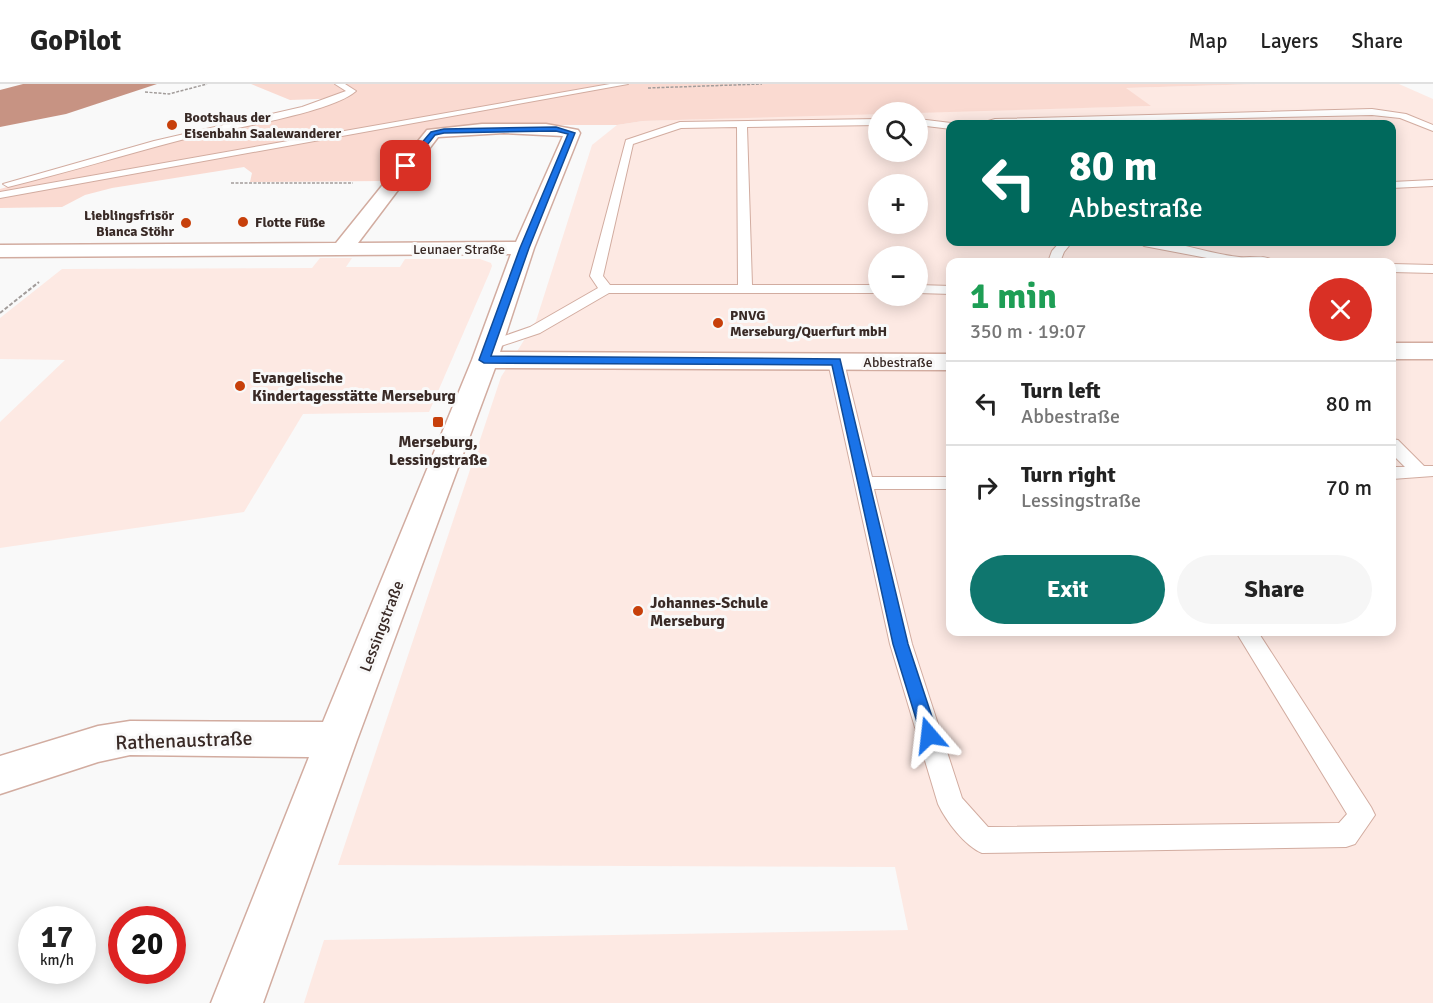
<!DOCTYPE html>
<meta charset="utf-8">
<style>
body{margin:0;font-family:Signika,sans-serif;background:#f6f6f6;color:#222;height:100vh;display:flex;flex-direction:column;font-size:22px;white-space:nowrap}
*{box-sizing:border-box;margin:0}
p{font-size:20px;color:#767676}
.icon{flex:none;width:33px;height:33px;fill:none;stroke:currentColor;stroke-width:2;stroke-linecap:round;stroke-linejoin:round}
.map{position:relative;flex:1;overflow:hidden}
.side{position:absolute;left:946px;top:174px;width:450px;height:378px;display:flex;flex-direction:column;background:#fff;border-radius:12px;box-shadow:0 3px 15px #0003}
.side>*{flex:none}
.top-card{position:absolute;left:946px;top:36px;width:450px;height:126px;border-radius:12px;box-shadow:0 3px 15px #0003;background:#00695c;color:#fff;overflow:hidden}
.buttons{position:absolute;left:868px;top:18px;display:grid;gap:12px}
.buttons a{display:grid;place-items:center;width:60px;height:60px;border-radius:50%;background:#fff;box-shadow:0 3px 15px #0003;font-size:30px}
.speed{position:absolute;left:18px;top:822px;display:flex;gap:12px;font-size:30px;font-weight:700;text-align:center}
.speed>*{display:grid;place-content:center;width:78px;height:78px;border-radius:50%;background:#fff;box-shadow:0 3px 15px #0003;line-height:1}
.speed small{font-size:15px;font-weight:400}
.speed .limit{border:9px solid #d22;background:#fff;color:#111}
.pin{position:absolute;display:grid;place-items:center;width:51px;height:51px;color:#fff;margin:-26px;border-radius:12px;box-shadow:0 3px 9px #0006}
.me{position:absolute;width:66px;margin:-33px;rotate:343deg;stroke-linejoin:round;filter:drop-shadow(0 0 4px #0008)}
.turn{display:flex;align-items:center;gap:21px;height:126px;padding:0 24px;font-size:27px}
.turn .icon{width:78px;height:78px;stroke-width:2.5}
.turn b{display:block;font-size:42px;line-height:51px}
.round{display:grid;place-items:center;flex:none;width:63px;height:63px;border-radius:32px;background:#f6f6f6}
.headline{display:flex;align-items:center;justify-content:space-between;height:102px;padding:0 24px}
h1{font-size:36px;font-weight:700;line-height:45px;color:#1e9e55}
.cta{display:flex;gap:12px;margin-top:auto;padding:12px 24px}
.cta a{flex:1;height:69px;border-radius:36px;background:#0f766e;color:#fff;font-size:24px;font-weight:700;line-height:69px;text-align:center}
.cta a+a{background:#f6f6f6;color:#222}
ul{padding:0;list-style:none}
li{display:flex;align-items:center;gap:18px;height:84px;padding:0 24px;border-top:2px solid #e0e0e0}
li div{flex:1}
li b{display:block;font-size:22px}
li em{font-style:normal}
header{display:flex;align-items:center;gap:36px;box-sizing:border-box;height:84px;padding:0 30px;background:#fff;border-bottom:2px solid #e0e0e0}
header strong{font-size:28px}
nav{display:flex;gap:33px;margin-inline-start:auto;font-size:21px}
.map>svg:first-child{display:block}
</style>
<header>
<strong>GoPilot</strong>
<nav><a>Map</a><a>Layers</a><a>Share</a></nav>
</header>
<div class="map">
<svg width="1433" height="919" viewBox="0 0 1433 919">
<rect width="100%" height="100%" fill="#f9f9f9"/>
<!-- built -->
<path fill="#fde9e3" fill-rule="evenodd" d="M1260,0H1399L1433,15V919H304L324,856L908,846L895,783L338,781L501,293L536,237L592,61L617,41L643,37L879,29V68H918V28H909L1150,22L1125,4ZM951,40H1392V158H951ZM879,100H918V140H879ZM879,172H918V212H879ZM951,178H1392V548H951Z
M320,174H352L346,183H400L405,175H480L491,179L492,182L489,190L429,328L303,330L244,428L0,464V338L65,276L0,275V234L62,185L312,184Z"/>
<!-- green -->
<path fill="#fadad1" d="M251,0H1260L1126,4L1151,22L643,37L617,41H463L430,48L384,97L250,98L252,89L244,83L112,104L85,111L62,123L0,124V105L207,49L270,36L347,14L290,16Z"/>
<!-- water -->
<path fill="#c79383" d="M23,0H157L66,30L0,43V6Z"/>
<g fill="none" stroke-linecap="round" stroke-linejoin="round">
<defs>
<path id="lane" d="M335,0H345L356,7C330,30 220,46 181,56C123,71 66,89 8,103L3,100L154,57L302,23L346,7Z
M610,0H628L0,114V108Z
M1372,25L1406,30L1433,41V47L1400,34L1372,31L978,40L995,35Z
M879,35V41L747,43L752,201H879V209H609L540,249L489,266L482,262L484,259L530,243L598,204L590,192L626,56L680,38ZM737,43L738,201H610L603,192L633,60L681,44Z
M918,35L951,39L955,40H951V45L918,41Z
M1433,96V102L1392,104V98Z
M1060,158H1072L1064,168L1060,178H1048L1052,167Z
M1138,158C1172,154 1206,170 1239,173C1250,174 1267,170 1275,178H1228L1144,162Z
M1392,180L1433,181V189L1392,188Z
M918,201L951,202V210L918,209Z
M836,273L844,278L872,393H951V405H874L912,560L962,714L988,743L1339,739L1347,730L1236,548H1258L1371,723L1375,731L1355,760L1346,763L982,769C965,762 946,737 938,720L890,560L828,278Z
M1392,355L1398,356L1424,382H1433V392L1392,395V383H1405L1392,370Z"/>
<path id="street" d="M482,40H546L578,46L580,49L534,164L500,268L951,270V286L495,284L357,656L263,919H211L309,673L130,671L98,678L0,710V672L98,642L130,637L323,638L472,276L511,170L0,173V161L336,159L427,46ZM504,49L563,52L516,158L358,159L438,53Z
M1392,259H1433V275H1392Z"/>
</defs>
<!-- lane casing -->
<use href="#lane" stroke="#d2aca0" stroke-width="2"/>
<!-- street casing -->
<use href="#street" stroke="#d2aca0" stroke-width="3"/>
<!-- path-far1 -->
<path stroke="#a29c9a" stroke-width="1.5" stroke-dasharray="3 1.5" stroke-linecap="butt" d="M648,4L762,0
M145,8L169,10L207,0
M231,99H353"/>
<!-- path -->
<path stroke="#a29c9a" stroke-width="2" stroke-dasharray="4 2" stroke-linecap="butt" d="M0,229L39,198"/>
<!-- lane -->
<use href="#lane" fill="#fff" fill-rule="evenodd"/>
<!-- street -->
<use href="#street" fill="#fff" fill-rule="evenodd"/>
</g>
<!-- route -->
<path fill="#1a73e8" stroke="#114b97" stroke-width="1.5" d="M556,43L575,49L529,164L491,272L840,275L908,560L938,651L935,656L929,658L923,656L921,651L893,560L832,281L484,279L479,276L520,164L568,50L556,47L444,49L435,51L409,84L402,82L431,48L444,45Z"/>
<!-- markers -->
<g fill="#c7400b" stroke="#f9f9f9" stroke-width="2">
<circle cx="172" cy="41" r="6"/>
<circle cx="243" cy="138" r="6"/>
<circle cx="186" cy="139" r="6"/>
<circle cx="718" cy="239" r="6"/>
<circle cx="240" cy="302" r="6"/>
<rect x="432" y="332" width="12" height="12" rx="3"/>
<circle cx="638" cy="527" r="6"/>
</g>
<g text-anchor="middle" stroke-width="6" stroke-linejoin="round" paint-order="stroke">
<!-- far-poi labels -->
<g font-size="14" font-weight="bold" fill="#392a26" stroke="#f9f9f9" text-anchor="start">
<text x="184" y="38">Bootshaus der<tspan x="184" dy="16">Eisenbahn Saalewanderer</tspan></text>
<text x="174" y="136" text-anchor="end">Lieblingsfrisör<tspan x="174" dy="16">Bianca Stöhr</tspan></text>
<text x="255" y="143">Flotte Füße</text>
<text x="730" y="236">PNVG<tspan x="730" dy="16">Merseburg/Querfurt mbH</tspan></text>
</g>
<!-- far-street labels -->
<g font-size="14" fill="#392a26" stroke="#f9f9f9">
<text x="459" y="170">Leunaer Straße</text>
<text x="898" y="283">Abbestraße</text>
</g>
<!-- poi labels -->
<g font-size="16" font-weight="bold" fill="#392a26" stroke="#f9f9f9" text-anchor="start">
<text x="252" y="299">Evangelische<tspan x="252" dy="18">Kindertagesstätte Merseburg</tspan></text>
<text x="438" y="363" text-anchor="middle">Merseburg,<tspan x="438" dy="18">Lessingstraße</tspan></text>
<text x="650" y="524">Johannes-Schule<tspan x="650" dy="18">Merseburg</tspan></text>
</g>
<!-- street labels -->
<g font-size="16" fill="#392a26" stroke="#f9f9f9">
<text transform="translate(381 542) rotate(-69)" y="6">Lessingstraße</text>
</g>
<!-- near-street labels -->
<g font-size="20" fill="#392a26" stroke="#f9f9f9">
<text transform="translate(184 656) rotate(-2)" y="7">Rathenaustraße</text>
</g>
</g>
</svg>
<div class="buttons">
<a><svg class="icon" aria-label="search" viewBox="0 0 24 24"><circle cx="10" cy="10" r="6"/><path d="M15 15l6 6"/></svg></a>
<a>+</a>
<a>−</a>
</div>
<div class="speed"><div>17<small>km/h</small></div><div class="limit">20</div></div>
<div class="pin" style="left:406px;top:82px;background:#d93025"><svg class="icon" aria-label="arrive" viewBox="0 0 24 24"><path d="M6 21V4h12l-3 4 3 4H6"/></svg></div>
<svg class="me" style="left:929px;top:651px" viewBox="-20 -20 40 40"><path d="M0-17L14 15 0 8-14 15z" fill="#1a73e8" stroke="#fff" stroke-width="4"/></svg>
<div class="top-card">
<div class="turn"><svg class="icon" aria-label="left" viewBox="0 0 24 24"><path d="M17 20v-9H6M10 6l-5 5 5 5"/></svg><div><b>80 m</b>Abbestraße</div></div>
</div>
<section class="side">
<div class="headline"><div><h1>1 min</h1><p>350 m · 19:07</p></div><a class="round" style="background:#d93025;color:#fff"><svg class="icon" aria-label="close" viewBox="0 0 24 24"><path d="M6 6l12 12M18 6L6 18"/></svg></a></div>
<ul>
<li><svg class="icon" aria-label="left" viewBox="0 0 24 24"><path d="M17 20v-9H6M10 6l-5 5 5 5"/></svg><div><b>Turn left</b><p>Abbestraße</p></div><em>80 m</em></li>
<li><svg class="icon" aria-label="right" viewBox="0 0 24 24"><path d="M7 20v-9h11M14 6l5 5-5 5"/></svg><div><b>Turn right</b><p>Lessingstraße</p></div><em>70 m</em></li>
</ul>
<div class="cta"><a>Exit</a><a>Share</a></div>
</section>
</div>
